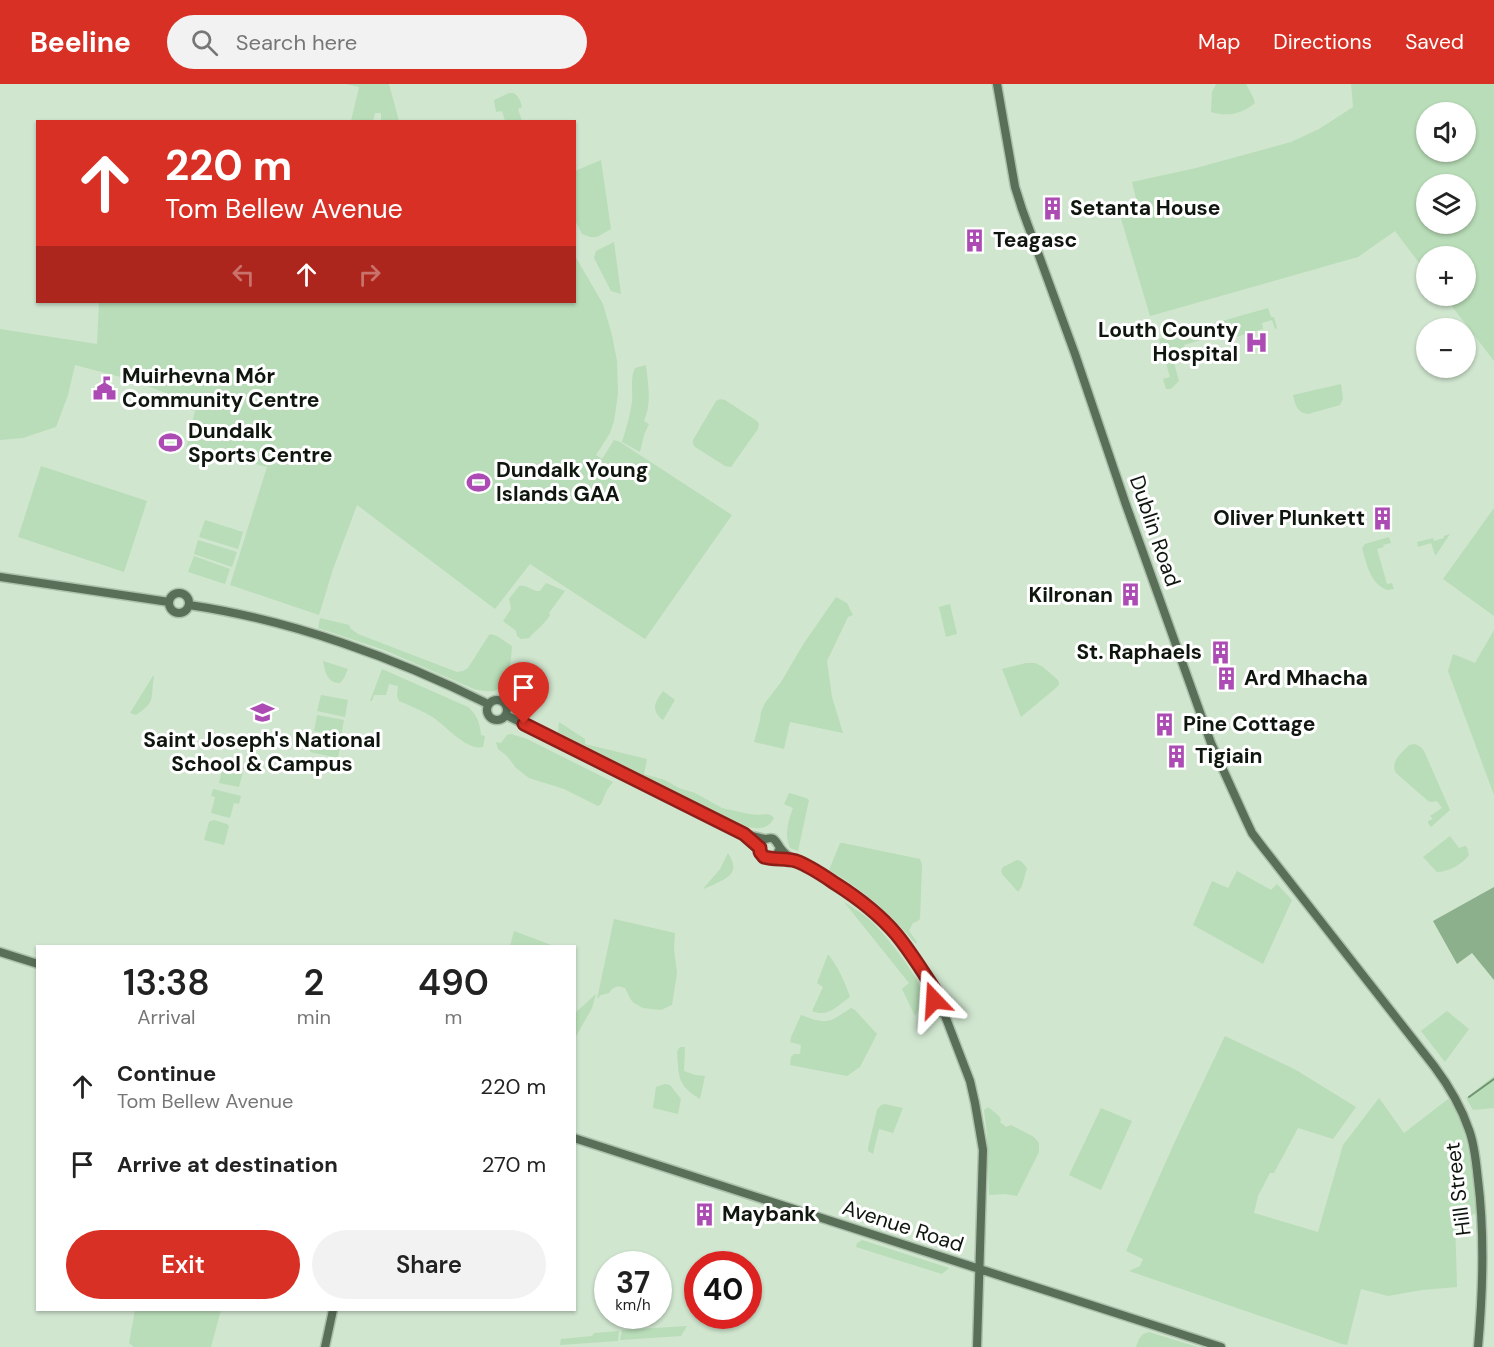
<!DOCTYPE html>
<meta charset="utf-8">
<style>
body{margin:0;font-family:"DM Sans",sans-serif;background:#f2f2f2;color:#222;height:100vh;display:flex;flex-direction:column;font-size:22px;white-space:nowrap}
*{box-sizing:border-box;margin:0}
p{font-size:20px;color:#767676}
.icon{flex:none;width:33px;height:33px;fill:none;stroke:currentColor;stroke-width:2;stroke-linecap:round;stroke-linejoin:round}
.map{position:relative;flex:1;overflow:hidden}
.panel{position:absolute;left:36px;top:861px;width:540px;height:366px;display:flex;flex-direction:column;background:#fff;border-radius:0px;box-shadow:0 2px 4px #0004}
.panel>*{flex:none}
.hud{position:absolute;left:36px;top:36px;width:540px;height:183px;border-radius:0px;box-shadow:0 2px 4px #0004;background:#d93025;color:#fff;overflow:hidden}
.tools{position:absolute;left:1416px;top:18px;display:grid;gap:12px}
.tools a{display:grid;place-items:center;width:60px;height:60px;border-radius:50%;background:#fff;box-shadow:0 2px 4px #0004;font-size:30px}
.speed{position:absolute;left:594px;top:1167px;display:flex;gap:12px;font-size:30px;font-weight:700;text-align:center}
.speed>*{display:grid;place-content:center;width:78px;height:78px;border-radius:50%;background:#fff;box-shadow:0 2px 4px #0004;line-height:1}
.speed small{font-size:15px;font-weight:400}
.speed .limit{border:9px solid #d22;background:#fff;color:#111}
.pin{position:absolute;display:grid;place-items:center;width:51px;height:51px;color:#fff;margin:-62px -26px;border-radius:50% 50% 50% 0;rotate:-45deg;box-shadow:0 0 6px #0007}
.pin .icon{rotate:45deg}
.me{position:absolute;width:66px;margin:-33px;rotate:340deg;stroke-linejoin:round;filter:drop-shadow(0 0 4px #0008)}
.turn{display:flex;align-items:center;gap:21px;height:126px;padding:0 30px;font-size:27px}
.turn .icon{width:78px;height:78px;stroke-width:2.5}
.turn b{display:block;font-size:42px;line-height:51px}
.lanes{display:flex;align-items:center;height:57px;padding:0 30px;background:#0003;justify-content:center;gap:30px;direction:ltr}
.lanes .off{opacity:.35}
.eta{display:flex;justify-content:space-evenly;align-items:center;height:102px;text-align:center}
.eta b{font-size:36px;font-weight:600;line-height:42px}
.button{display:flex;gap:12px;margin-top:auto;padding:12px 30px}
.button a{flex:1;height:69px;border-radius:36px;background:#d93025;color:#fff;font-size:24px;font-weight:600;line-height:69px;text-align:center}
.button a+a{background:#f2f2f2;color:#222}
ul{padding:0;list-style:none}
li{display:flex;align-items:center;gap:18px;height:78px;padding:0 30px}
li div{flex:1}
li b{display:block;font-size:22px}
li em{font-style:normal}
header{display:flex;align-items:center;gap:36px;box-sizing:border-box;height:84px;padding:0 30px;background:#d93025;color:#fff}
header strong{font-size:28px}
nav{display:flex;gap:33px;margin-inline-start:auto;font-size:21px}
.search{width:420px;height:54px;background:#f2f2f2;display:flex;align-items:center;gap:15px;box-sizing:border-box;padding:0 21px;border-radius:33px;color:#767676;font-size:22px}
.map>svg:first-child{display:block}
</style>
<header>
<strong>Beeline</strong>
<div class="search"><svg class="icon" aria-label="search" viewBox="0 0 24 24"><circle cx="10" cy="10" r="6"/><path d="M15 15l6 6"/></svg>Search here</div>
<nav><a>Map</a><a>Directions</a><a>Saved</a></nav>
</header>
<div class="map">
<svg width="1494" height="1263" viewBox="0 0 1494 1263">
<rect width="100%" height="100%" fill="#d0e6cf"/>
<!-- green -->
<path fill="#b9ddb8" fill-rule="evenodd" d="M346,0H389L399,37H381V29H375L373,37H351L359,3Z
M1216,0H1246L1253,13L1255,19C1241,30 1228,33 1211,28L1212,8Z
M1351,0H1494V277L1444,212H1466V172H1426V188L1395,147L1358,173L1150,232L1119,128L1138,123L1132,98L1196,84L1291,58L1319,45L1353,23ZM1466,28V68H1426V28ZM1466,100V140H1426V100Z
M509,9C518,8 520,16 522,23L518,25L522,37H505L502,27L496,28L494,16Z
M601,76L611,145L597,153H590L582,150L575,136V87Z
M614,158L621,210L611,207L594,174L596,167Z
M575,172L603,220L612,251L617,277L618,310L614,337L610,349L596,371L602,375L614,356L620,358L732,431L645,555L530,480L495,525L357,421L333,485L319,531L230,501L267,383L237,375H219L213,380L205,381L209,371L186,365L195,327L167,317L168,310L132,296L75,281L68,311L56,343L23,354L0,356V245L97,260L99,218H574Z
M1268,224L1271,233H1274L1277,244L1275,245L1272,236L1262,239L1263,245L1233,254L1231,247L1184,261L1187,271L1173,275L1179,297L1171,305H1166L1163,295L1170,293L1159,255Z
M646,281C648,301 652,319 644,337L649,340L644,351L640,368L622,358C626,345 630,332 632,318C633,307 630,293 635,284Z
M1341,300L1343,315L1340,321L1308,330C1297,329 1295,320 1293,311Z
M720,315L725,316L757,337L759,340L758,345L731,383L725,382L695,363L693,360V356L716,317Z
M41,382L147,417L124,488L18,453Z
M1494,424V532L1443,495Z
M205,436L243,448L238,465L199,453Z
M1450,450L1436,471H1435L1431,459L1418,463L1417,458L1433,454L1434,457L1444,454V452Z
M1389,453L1391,459L1383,461L1384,463L1377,465L1387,500L1392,499L1394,505L1387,506C1370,499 1367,481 1362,464L1365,460Z
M198,456L237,468L232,483L194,470Z
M194,472L230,485L225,500L188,488Z
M546,499L565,507L549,529L550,531C545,540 536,546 529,554L521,555L517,552L516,547L503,537L511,525L509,515L519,502C528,500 532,508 540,507Z
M836,513L847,519L853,531L848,533L827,577L832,613L843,649L790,638L784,665L754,658L760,636L761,628L765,619L781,598L804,559Z
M950,520L957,550L946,553L939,523Z
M320,534L349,541L351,545L358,550L457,588L463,587L468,584L489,551L491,550L497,552L512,562C511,576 510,602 494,607C487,608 480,606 474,605L384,566L318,544Z
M1494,546V711L1448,587L1453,570L1475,579Z
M323,577L348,585L344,594L340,599C327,599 325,588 323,577Z
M1026,579H1035L1043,583L1058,596L1059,600L1057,603L1021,633L1002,585Z
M382,585L468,623C477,631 480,639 481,651L485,652L483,663C467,667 447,643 434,634C423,627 411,622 399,617L397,612L398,602L389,600L386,611H374L372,617H370Z
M153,592H154C150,614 157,617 136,631L130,629Z
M663,607L675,616L663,636C650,626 655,618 663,607Z
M321,611L348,616L345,633L317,627Z
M317,631L344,636L341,652L314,647Z
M559,638L585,655V660L647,675L644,690L665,696L679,704L695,709L722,724L749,730L758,731L766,730L771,731L774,734C767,748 752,745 739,740L558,648Z
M511,650L527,655L613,698L607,706L601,720L598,722L564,705L529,694L516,684L507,672L498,665L496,658L501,659L507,651Z
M314,652L341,657L338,674L310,668Z
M1415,660L1421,663L1424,667L1450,726L1431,743L1428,739V737L1433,735L1430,732L1442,724L1437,717L1431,718L1428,717L1396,689C1390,678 1401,669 1409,661Z
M224,678L244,684L239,703L219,699Z
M213,705L241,712L239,720L234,719L230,734L211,729L215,713L211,712Z
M789,709L806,714L809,716L798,767L790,764C784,751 788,737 793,724L784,720Z
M214,736L227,740L229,742L224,761L204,756L209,738Z
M1450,752L1459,764L1465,762L1467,763L1469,771C1463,780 1448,788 1437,788L1423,773Z
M840,759H843L920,775L922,781L920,835L916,838L913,839L909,847L917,858L916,860C889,829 865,807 829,786Z
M728,769C736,782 736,790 721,797C715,800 709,803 703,805L720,785Z
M1017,776L1021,777L1027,784L1022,802L1018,808L1002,790L1001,787L1003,783Z
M1237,787L1271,806L1277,800L1292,816L1263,880L1193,841L1212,797L1228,804Z
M844,818C854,824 863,830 871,837C884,849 924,898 923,914C922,921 919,926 915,932L902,905L909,899Z
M614,835L675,849L674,865L677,889L672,921L661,926L643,924L634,919L631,916L625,904C618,901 613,902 609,909L601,911L597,915Z
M514,847L554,862H510Z
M828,870C838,883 845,898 850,913C837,922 828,934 812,927L823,903L817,899Z
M596,910L592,924L575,954V929Z
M851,924L855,926L877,950L860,983L847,992L790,981L791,973L794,970H800L801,961L790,958L791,953L801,931C828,941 828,939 851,924Z
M1447,927L1469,945L1445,978L1421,947Z
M1225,952L1296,986L1356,1023L1333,1055L1298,1044L1274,1089H1270L1258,1112L1254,1129L1318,1148L1343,1061L1379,1014L1404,1049L1448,1015C1454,1021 1456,1028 1460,1036C1471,1067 1473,1098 1476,1130L1455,1133L1457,1203L1422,1206L1388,1212L1361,1205L1347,1261L1342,1260L1129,1187L1140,1182L1143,1175L1126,1167L1177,1053Z
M681,963H685L684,987L695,991L705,992L700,1015C677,1001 679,993 677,968L679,964Z
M1494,992V1024L1473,1026L1466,1014Z
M665,1000L670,1001L681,1015L678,1030L653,1024L656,1003Z
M885,1020L903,1024L893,1049L879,1045L873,1070L868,1067V1064L877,1026L881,1021Z
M988,1023L999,1032L1001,1036L1000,1038L1006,1043L1011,1041L1034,1053L1039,1059V1068L1017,1112L1005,1110L989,1111L987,1052L984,1026Z
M1101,1024L1132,1037L1101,1106L1069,1091Z
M862,1156L949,1184L942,1190L856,1163L857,1159Z
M135,1226H221L211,1263H134L129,1259Z
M687,1242L681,1252L620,1256L622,1246Z
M619,1247L618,1257L560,1261L561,1255L592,1252L594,1249Z
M1149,1248L1198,1263H1136C1139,1255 1140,1250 1149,1248Z"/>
<!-- forest -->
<path fill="#8bb08b" d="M1494,803V896L1472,869L1457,880L1433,837Z"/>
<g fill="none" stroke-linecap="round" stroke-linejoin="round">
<!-- stream -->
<path stroke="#709370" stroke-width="2" d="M1469,1013L1494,995"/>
<defs>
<path id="secondary" d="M997,0L1015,103L1022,125L1075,270L1125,418L1211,659L1245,734L1252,749L1261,761L1434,982C1449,1002 1461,1022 1469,1046C1475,1062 1476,1079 1478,1096C1485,1152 1483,1207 1478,1263
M0,493L169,518
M169 519a10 10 0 1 1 20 0a10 10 0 1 1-20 0Z
M189,521C291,536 396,574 488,620
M487 626a10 10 0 1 1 20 0a10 10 0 1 1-20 0Z
M506,631L744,750L765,755
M780,764L776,772L770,774L764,773L759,765L762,757C775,750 775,757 781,765C784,769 789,773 793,776
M773,774L793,776L801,779L824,792L867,822L896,849L910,868L938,913
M0,868L38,880
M933 921a8 8 0 1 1 16 0a8 8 0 1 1-16 0Z
M944,929L970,997L975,1019L983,1066L977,1263
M574,1054L1221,1263
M325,1263L333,1226"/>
</defs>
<!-- secondary casing -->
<use href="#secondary" stroke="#adc1ac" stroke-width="11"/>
<!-- secondary -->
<use href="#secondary" stroke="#596f58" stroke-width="8"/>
</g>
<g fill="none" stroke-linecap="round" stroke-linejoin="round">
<defs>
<path id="route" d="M524,640L744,750L760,764V768L764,773C774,776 786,774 796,777C810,782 824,792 836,800C858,814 879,830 896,850C911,868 923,888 936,908L938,913L934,916"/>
</defs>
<!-- route casing -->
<use href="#route" stroke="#8d1f18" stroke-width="15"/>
<!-- route -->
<use href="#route" stroke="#d93025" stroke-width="10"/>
</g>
<!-- icons -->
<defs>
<symbol id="building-bare" viewBox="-9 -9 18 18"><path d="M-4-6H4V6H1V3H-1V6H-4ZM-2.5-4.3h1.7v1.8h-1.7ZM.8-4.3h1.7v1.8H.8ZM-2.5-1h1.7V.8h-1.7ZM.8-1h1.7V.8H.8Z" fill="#ac4bb3" stroke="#fff" stroke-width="2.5" paint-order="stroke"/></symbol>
<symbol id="hospital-bare" viewBox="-9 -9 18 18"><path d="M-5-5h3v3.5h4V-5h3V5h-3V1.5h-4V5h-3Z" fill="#ac4bb3" stroke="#fff" stroke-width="2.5" paint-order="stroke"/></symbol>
<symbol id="civic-bare" viewBox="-9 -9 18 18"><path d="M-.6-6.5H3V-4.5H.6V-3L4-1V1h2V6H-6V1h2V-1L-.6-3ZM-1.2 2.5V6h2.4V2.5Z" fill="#ac4bb3" stroke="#fff" stroke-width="2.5" paint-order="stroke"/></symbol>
<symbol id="stadium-bare" viewBox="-9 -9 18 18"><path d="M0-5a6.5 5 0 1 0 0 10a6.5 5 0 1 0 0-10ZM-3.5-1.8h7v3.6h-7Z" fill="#ac4bb3" stroke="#fff" stroke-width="2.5" paint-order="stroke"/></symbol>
<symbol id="school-bare" viewBox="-9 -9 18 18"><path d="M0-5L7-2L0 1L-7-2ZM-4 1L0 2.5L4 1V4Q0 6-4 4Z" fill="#ac4bb3" stroke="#fff" stroke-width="2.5" paint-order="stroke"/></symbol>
</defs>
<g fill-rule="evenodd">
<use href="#building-bare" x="1036" y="108" width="33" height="33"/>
<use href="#building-bare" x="958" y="140" width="33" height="33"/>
<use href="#hospital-bare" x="1240" y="242" width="33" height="33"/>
<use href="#civic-bare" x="88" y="288" width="33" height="33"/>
<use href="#stadium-bare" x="154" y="342" width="33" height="33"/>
<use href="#stadium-bare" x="462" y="382" width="33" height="33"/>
<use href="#building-bare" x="1366" y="418" width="33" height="33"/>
<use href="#building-bare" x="1114" y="494" width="33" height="33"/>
<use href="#building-bare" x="1204" y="552" width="33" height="33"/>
<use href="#building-bare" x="1210" y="578" width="33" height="33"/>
<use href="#school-bare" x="246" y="612" width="33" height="33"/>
<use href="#building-bare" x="1148" y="624" width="33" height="33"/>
<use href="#building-bare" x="1160" y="656" width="33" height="33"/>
<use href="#building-bare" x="688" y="1114" width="33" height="33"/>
</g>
<g text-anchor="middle" stroke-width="6" stroke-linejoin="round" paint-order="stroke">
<!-- poi labels -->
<g font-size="21" font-weight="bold" fill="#0e160e" stroke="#fff" text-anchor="start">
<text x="1070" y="131">Setanta House</text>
<text x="993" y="163">Teagasc</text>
<text x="1238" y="253" text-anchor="end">Louth County<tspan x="1238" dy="24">Hospital</tspan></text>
<text x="122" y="299">Muirhevna Mór<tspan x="122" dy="24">Community Centre</tspan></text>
<text x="188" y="354">Dundalk<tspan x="188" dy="24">Sports Centre</tspan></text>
<text x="496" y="393">Dundalk Young<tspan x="496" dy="24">Islands GAA</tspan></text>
<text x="1365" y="441" text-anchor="end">Oliver Plunkett</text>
<text x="1113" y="518" text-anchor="end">Kilronan</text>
<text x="1202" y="575" text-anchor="end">St. Raphaels</text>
<text x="1244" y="601">Ard Mhacha</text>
<text x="1183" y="647">Pine Cottage</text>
<text x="262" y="663" text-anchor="middle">Saint Joseph's National<tspan x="262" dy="24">School &amp; Campus</tspan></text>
<text x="1195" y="679">Tigiain</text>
<text x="722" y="1137">Maybank</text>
</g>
<!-- street labels -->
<g font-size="21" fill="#0e160e" stroke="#fff">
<text transform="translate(1155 447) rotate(71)" y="7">Dublin Road</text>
<text transform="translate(1458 1105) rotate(-97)" y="7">Hill Street</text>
<text transform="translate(903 1142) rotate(18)" y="7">Avenue Road</text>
</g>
</g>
</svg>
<div class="tools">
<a><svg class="icon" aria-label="sound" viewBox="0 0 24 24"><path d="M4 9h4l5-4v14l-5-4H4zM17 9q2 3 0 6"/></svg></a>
<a><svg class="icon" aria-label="layers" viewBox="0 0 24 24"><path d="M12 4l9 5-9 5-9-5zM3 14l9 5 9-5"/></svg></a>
<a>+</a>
<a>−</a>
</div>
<div class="speed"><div>37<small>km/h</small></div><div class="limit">40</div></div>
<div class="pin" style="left:524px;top:640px;background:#d93025"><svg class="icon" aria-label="arrive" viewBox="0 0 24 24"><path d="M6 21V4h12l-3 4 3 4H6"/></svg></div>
<svg class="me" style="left:934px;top:916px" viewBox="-20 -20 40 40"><path d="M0-17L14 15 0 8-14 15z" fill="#d93025" stroke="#fff" stroke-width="4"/></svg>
<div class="hud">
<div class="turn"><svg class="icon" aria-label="ahead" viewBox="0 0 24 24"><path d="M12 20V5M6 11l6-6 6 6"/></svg><div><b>220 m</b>Tom Bellew Avenue</div></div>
<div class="lanes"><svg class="icon off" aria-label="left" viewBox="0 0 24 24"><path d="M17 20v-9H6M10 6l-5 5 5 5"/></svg><svg class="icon" aria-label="ahead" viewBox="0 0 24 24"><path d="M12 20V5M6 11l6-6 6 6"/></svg><svg class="icon off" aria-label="right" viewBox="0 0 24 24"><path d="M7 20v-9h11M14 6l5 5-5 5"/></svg></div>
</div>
<section class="panel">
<div class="eta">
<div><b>13:38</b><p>Arrival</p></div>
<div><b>2</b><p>min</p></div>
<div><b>490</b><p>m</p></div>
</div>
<ul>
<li><svg class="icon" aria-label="ahead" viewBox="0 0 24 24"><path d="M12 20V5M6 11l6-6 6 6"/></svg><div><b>Continue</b><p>Tom Bellew Avenue</p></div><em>220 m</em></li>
<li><svg class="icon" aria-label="arrive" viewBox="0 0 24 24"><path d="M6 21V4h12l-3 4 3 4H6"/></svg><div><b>Arrive at destination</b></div><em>270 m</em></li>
</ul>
<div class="button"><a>Exit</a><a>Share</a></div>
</section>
</div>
